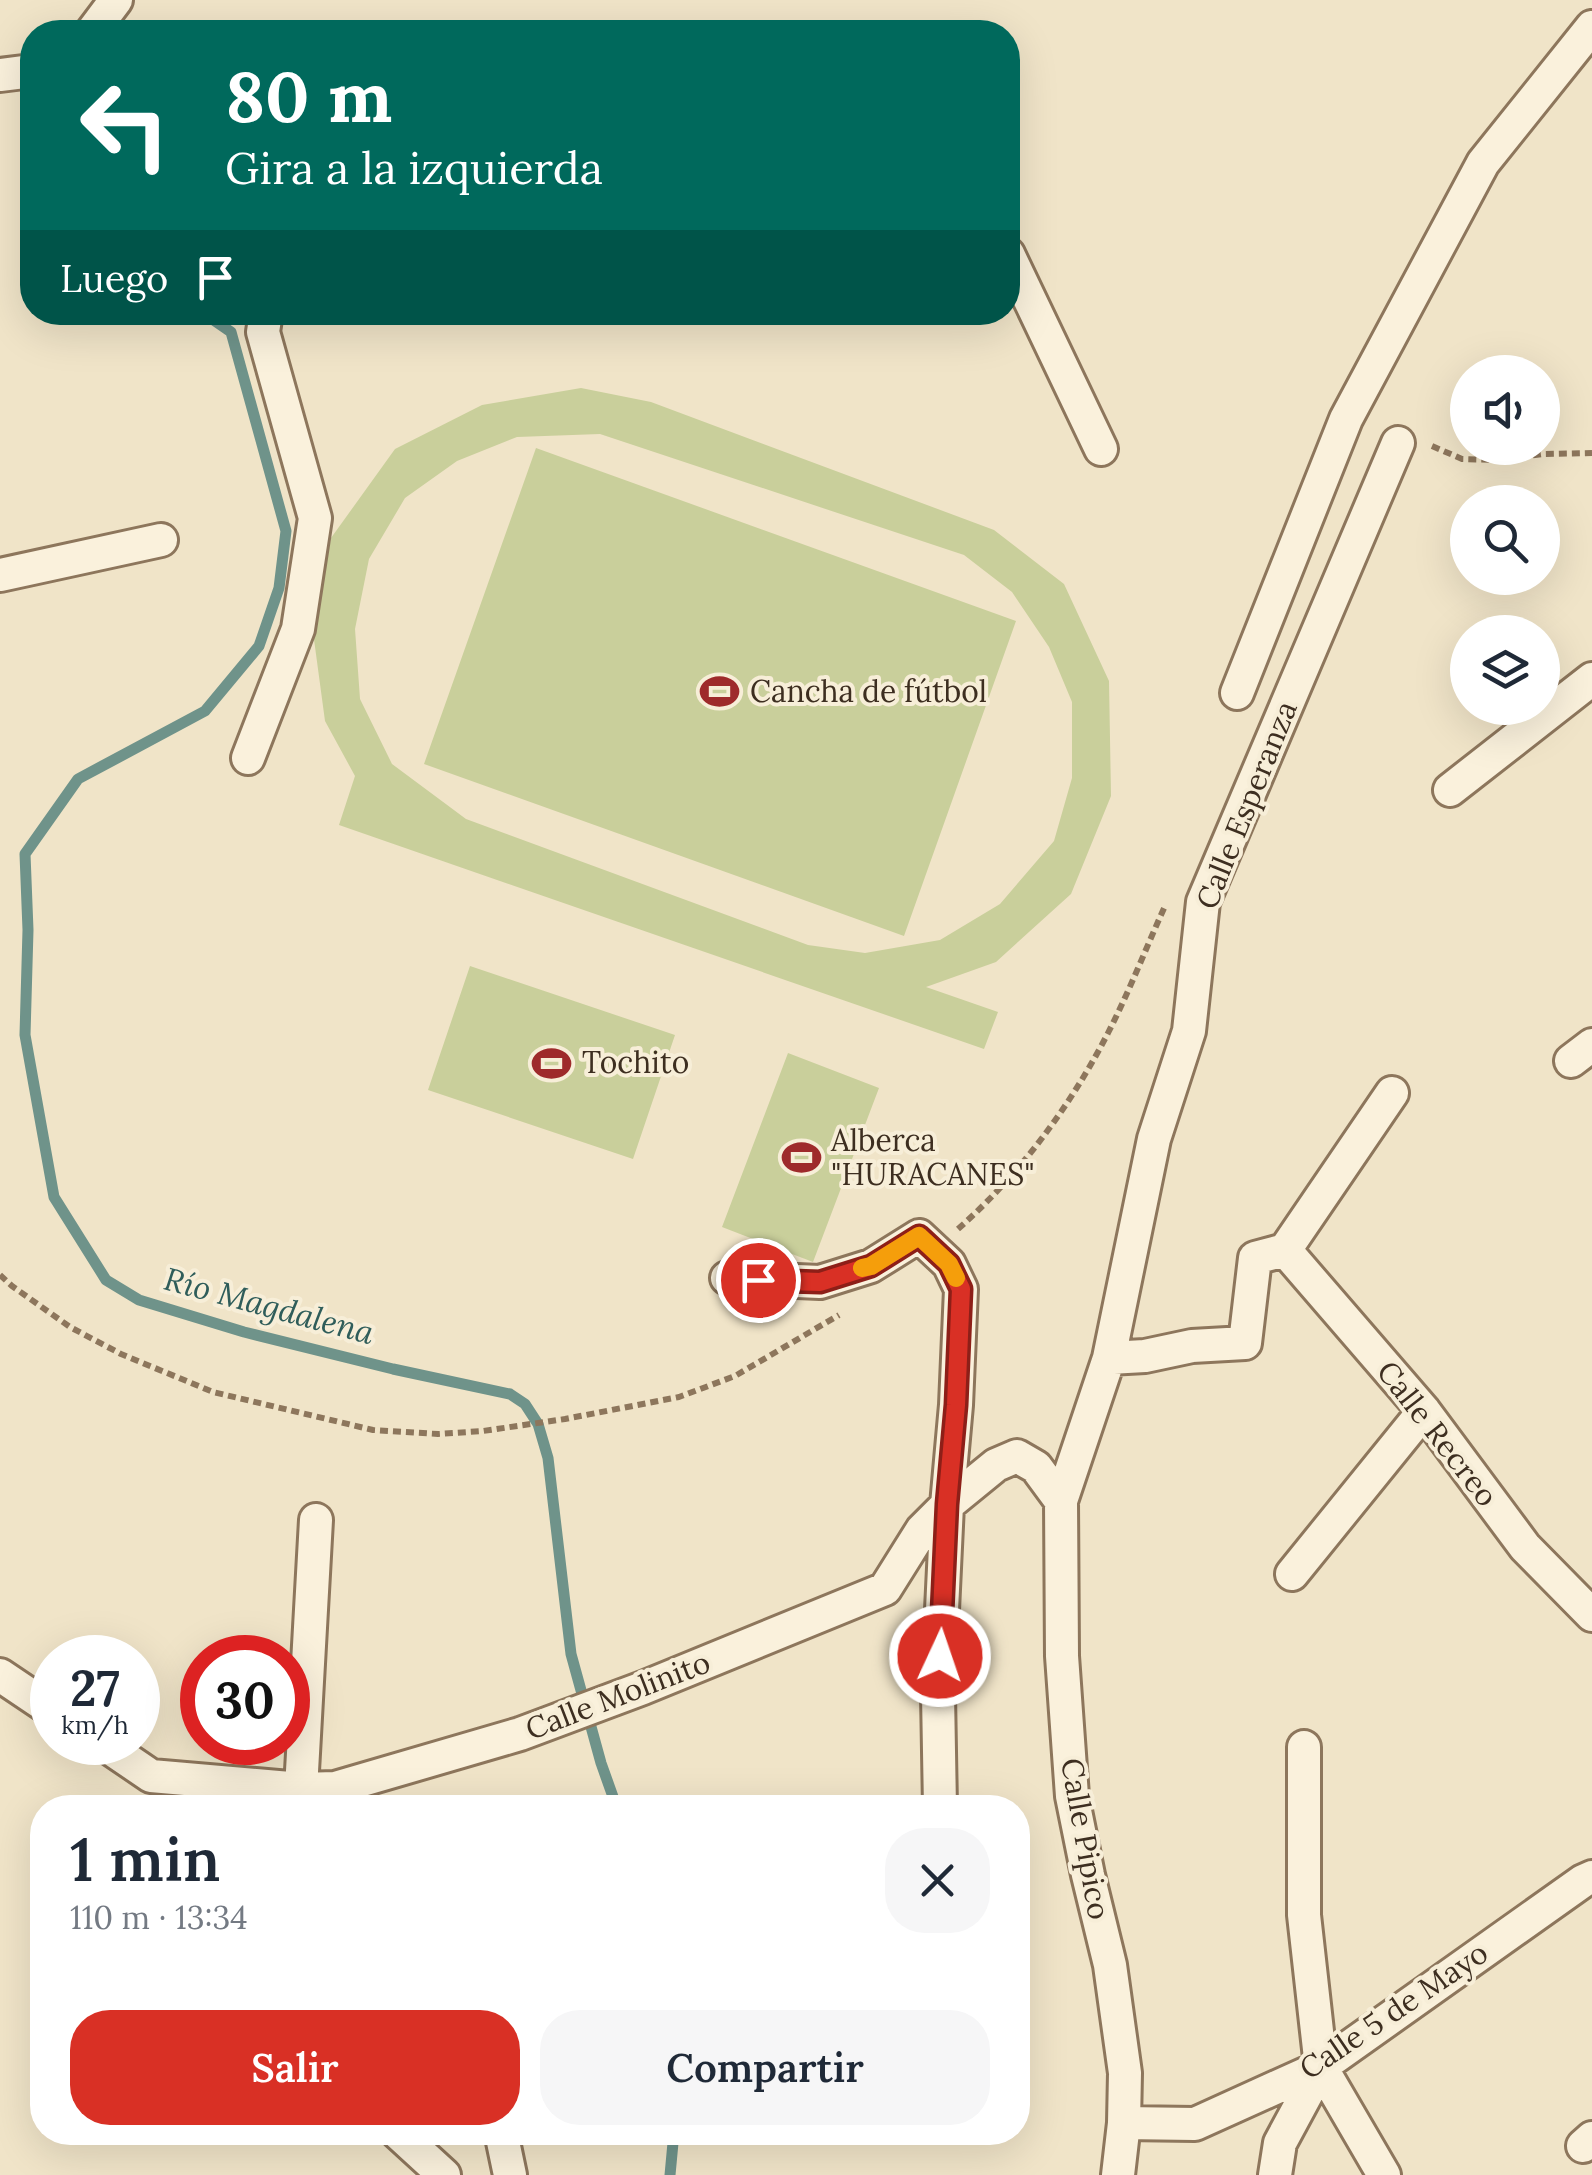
<!DOCTYPE html>
<html lang="es">
<meta charset="utf-8">
<style>
body{margin:0;font-family:Lora,serif;background:#f6f6f7;color:#1f2937;height:100vh;display:flex;flex-direction:column;font-size:38px;white-space:nowrap}
*{box-sizing:border-box;margin:0}
p{font-size:32px;color:#747a83}
.icon{flex:none;width:55px;height:55px;fill:none;stroke:currentColor;stroke-width:2;stroke-linecap:round;stroke-linejoin:round}
.map{position:relative;flex:1;overflow:hidden}
.drawer{position:absolute;left:30px;top:1795px;width:1000px;height:350px;display:flex;flex-direction:column;background:#fff;border-radius:40px;box-shadow:0 10px 40px #0002}
.drawer>*{flex:none}
.banner{position:absolute;left:20px;top:20px;width:1000px;height:305px;border-radius:40px;box-shadow:0 10px 40px #0002;background:#00695c;color:#fff;overflow:hidden}
.tools{position:absolute;left:1450px;top:355px;display:grid;gap:20px}
.tools a{display:grid;place-items:center;width:110px;height:110px;border-radius:50%;background:#fff;box-shadow:0 10px 40px #0002;font-size:50px}
.speed{position:absolute;left:30px;top:1635px;display:flex;gap:20px;font-size:50px;font-weight:700;text-align:center}
.speed>*{display:grid;place-content:center;width:130px;height:130px;border-radius:50%;background:#fff;box-shadow:0 10px 40px #0002;line-height:1}
.speed small{font-size:25px;font-weight:400}
.speed .limit{border:15px solid #d22;background:#fff;color:#111}
.pin{position:absolute;display:grid;place-items:center;width:85px;height:85px;color:#fff;margin:-42px;border:5px solid #fff;border-radius:50%;box-shadow:0 2px 10px #0007}
.me{position:absolute;width:110px;margin:-55px;rotate:3deg;stroke-linejoin:round;filter:drop-shadow(0 0 8px #0008)}
.turn{display:flex;align-items:center;gap:35px;height:210px;padding:0 40px;font-size:45px}
.turn .icon{width:130px;height:130px;stroke-width:2.5}
.turn b{display:block;font-size:70px;line-height:85px}
.then{display:flex;align-items:center;height:95px;padding:0 40px;background:#0003;gap:20px;font-size:38px}
.round{display:grid;place-items:center;flex:none;width:105px;height:105px;border-radius:40px;background:#f6f6f7}
.overview{display:flex;align-items:center;justify-content:space-between;height:170px;padding:0 40px}
h1{font-size:60px;font-weight:600;line-height:75px}
.primary-button{display:flex;gap:20px;margin-top:auto;padding:20px 40px}
.primary-button a{flex:1;height:115px;border-radius:40px;background:#d93025;color:#fff;font-size:40px;font-weight:600;line-height:115px;text-align:center}
.primary-button a+a{background:#f6f6f7;color:#1f2937}
.map>svg:first-child{display:block}
</style>
<div class="map">
<svg width="1592" height="2175" viewBox="0 0 1592 2175">
<rect width="100%" height="100%" fill="#f0e4c8"/>
<!-- green -->
<path fill="#c9cf9b" fill-rule="evenodd" d="M581,388L651,402L994,530L1064,584L1109,681L1111,796L1071,894L996,962L926,987L998,1012L984,1049L339,825L355,776L325,721L313,632L331,538L395,449L482,405ZM600,434L964,555L1012,592L1049,647L1072,702V778L1054,841L1000,904L940,940L865,953L808,945L466,819L392,764L360,699L355,629L369,559L405,498L457,461L517,437Z
M536,448L1016,621L904,936L424,764Z
M470,966L675,1035L633,1159L428,1090Z
M788,1053L879,1088L813,1262L722,1227Z"/>
<g fill="none" stroke-linecap="round" stroke-linejoin="round">
<!-- stream -->
<path stroke="#6f938a" stroke-width="11" d="M202,312L231,332L286,531L279,588L259,646L205,711L78,779L25,854L28,930L25,1035L54,1197L106,1280L139,1300L244,1332L393,1369L510,1394L525,1404L538,1424L548,1458L571,1654L601,1763L617,1808
M670,2175L674,2132"/>
<defs>
<path id="minor" d="M92,32L116,0
M0,75L32,71
M1008,254L1101,449
M0,575L161,540
M1237,693L1346,419L1483,163L1592,27
M248,758L298,629L315,518L263,332L266,312
M1450,790L1592,679
M1571,1061L1592,1045
M1285,1250L1424,1411L1525,1547L1592,1615
M727,1278L820,1282L871,1266L919,1236L949,1264L961,1289L956,1405L947,1505L938,1694L940,1808
M1109,1358L1145,1356L1192,1346L1245,1343L1255,1258L1285,1250L1392,1093
M1292,1574L1424,1411
M0,1675L52,1710
M101,1742L151,1776L301,1789L335,1788L520,1734L643,1688L885,1589L922,1530L947,1505L996,1465L1017,1456L1036,1467L1061,1501
M1304,1747V1915L1321,2067L1384,2175
M301,1789L316,1520
M1124,2123L1195,2124L1321,2067L1583,1881L1592,1877
M397,2132L444,2175
M501,2132L510,2175
M1583,2146L1592,2138
M1118,2175L1124,2123L1125,2073L1110,1965L1088,1875L1072,1796L1062,1656L1061,1501L1109,1358L1154,1139L1189,1031L1203,902L1398,443
M1275,2175L1280,2143L1321,2067"/>
</defs>
<!-- minor casing -->
<use href="#minor" stroke="#8d765c" stroke-width="38"/>
<!-- path -->
<path stroke="#8d765c" stroke-width="6" stroke-dasharray="8 5" stroke-linecap="butt" d="M1432,446L1462,459L1500,460L1542,454L1592,453
M958,1229C1020,1174 1070,1107 1108,1033C1129,992 1146,948 1165,906
M0,1275L12,1286L70,1327L121,1354L213,1392L373,1430L438,1434L483,1431L565,1419L679,1397L735,1376L839,1315"/>
<!-- minor -->
<use href="#minor" stroke="#faf1dc" stroke-width="32"/>
</g>
<g fill="none" stroke-linecap="round" stroke-linejoin="round">
<defs>
<path id="route" d="M758,1280L820,1282L871,1266L919,1236L949,1264L961,1289L956,1405L947,1504L940,1656"/>
</defs>
<!-- route casing -->
<use href="#route" stroke="#8d1f18" stroke-width="25"/>
<!-- route -->
<use href="#route" stroke="#d93025" stroke-width="18"/>
<!-- slow -->
<path stroke="#f59e0b" stroke-width="18" d="M862,1268L871,1266L919,1236L949,1264L956,1278"/>
</g>
<!-- icons -->
<defs>
<symbol id="stadium-bare" viewBox="-9 -9 18 18"><path d="M0-5a6.5 5 0 1 0 0 10a6.5 5 0 1 0 0-10ZM-3.5-1.8h7v3.6h-7Z" fill="#9e2a2b" stroke="#f7eed8" stroke-width="2.5" paint-order="stroke"/></symbol>
</defs>
<g fill-rule="evenodd">
<use href="#stadium-bare" x="692" y="664" width="55" height="55"/>
<use href="#stadium-bare" x="524" y="1036" width="55" height="55"/>
<use href="#stadium-bare" x="774" y="1130" width="55" height="55"/>
</g>
<g text-anchor="middle" stroke-width="8" stroke-linejoin="round" paint-order="stroke">
<!-- poi labels -->
<g font-size="30" fill="#3d2e20" stroke="#f7eed8" text-anchor="start">
<text x="750" y="702">Cancha de fútbol</text>
<text x="582" y="1073">Tochito</text>
<text x="831" y="1151">Alberca<tspan x="831" dy="34">"HURACANES"</tspan></text>
</g>
<!-- street labels -->
<g font-size="30" fill="#3d2e20" stroke="#f7eed8">
<text transform="translate(1247 805) rotate(-68)" y="10">Calle Esperanza</text>
<text transform="translate(1437 1434) rotate(52)" y="10">Calle Recreo</text>
<text transform="translate(618 1696) rotate(-21)" y="10">Calle Molinito</text>
<text transform="translate(1085 1839) rotate(80)" y="10">Calle Pipico</text>
<text transform="translate(1394 2011) rotate(-34)" y="10">Calle 5 de Mayo</text>
</g>
<!-- water labels -->
<g font-size="32" font-style="italic" fill="#2f5d5a" stroke="#f7eed8">
<text transform="translate(269 1306) rotate(15)" y="11">Río Magdalena</text>
</g>
</g>
</svg>
<div class="tools">
<a><svg class="icon" aria-label="sound" viewBox="0 0 24 24"><path d="M4 9h4l5-4v14l-5-4H4zM17 9q2 3 0 6"/></svg></a>
<a><svg class="icon" aria-label="search" viewBox="0 0 24 24"><circle cx="10" cy="10" r="6"/><path d="M15 15l6 6"/></svg></a>
<a><svg class="icon" aria-label="layers" viewBox="0 0 24 24"><path d="M12 4l9 5-9 5-9-5zM3 14l9 5 9-5"/></svg></a>
</div>
<div class="speed"><div>27<small>km/h</small></div><div class="limit">30</div></div>
<div class="pin" style="left:758px;top:1280px;background:#d93025"><svg class="icon" aria-label="arrive" viewBox="0 0 24 24"><path d="M6 21V4h12l-3 4 3 4H6"/></svg></div>
<svg class="me" style="left:940px;top:1656px" viewBox="-20 -20 40 40"><circle r="17" fill="#d93025" stroke="#fff" stroke-width="3"/><path d="M0-11L8 9 0 5-8 9z" fill="#fff"/></svg>
<div class="banner">
<div class="turn"><svg class="icon" aria-label="left" viewBox="0 0 24 24"><path d="M17 20v-9H6M10 6l-5 5 5 5"/></svg><div><b>80 m</b>Gira a la izquierda</div></div>
<div class="then">Luego<svg class="icon" aria-label="arrive" viewBox="0 0 24 24"><path d="M6 21V4h12l-3 4 3 4H6"/></svg></div>
</div>
<section class="drawer">
<div class="overview"><div><h1>1 min</h1><p>110 m · 13:34</p></div><a class="round"><svg class="icon" aria-label="close" viewBox="0 0 24 24"><path d="M6 6l12 12M18 6L6 18"/></svg></a></div>
<div class="primary-button"><a>Salir</a><a>Compartir</a></div>
</section>
</div>
